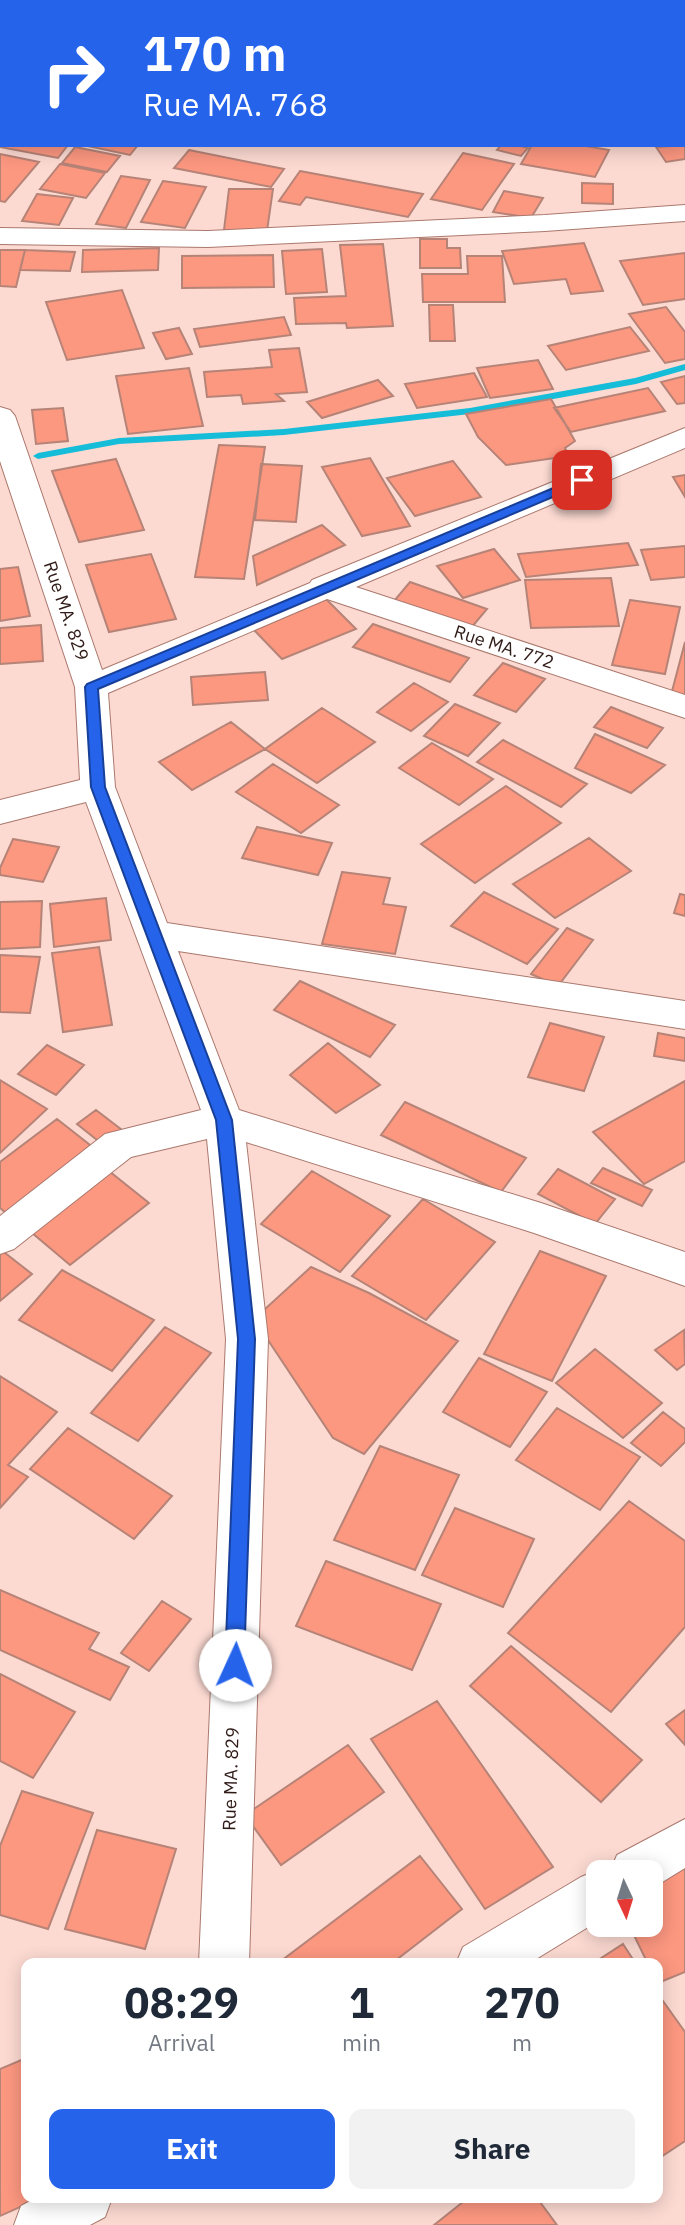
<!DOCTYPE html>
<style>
body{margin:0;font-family:"IBM Plex Sans",sans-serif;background:#f2f2f3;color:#1f2937;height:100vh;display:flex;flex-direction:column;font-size:26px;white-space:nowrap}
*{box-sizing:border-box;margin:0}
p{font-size:23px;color:#747a83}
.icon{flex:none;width:38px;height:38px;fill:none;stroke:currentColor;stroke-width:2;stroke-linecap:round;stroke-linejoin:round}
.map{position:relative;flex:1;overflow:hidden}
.drawer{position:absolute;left:21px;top:1958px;width:642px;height:245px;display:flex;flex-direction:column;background:#fff;border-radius:14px;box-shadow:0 4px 18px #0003}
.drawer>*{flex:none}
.guide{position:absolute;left:0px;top:0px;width:686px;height:147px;box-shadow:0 4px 18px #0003;background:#2563eb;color:#fff;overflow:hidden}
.needle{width:46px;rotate:176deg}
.controls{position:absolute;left:586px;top:1860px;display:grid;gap:14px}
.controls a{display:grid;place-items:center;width:77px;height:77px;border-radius:14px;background:#fff;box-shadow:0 4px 18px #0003;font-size:35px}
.pin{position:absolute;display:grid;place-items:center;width:60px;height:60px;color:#fff;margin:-30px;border-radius:14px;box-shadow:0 4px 10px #0006}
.me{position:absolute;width:77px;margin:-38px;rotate:2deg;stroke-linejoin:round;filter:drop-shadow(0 0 5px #0008)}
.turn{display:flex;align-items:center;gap:24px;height:147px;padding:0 28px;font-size:32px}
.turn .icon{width:91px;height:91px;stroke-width:2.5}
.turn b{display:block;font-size:49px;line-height:60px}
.eta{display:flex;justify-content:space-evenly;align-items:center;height:119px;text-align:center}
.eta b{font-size:42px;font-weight:700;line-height:49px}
.primary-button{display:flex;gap:14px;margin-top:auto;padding:14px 28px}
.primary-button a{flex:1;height:80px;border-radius:14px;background:#2563eb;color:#fff;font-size:28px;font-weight:700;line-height:80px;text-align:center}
.primary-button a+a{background:#f2f2f3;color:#1f2937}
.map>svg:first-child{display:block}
</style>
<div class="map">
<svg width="685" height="2225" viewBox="0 0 685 2225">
<rect width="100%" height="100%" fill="#fcdad2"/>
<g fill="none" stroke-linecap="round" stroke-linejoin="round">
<!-- stream -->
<path fill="#15bdd9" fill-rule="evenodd" d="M685,364V370L636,384L470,414L284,435L119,444L38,459L33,456L38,453L119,438L284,429L470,408L635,378Z"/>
</g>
<!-- building -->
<path fill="#fc9780" stroke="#b68377" stroke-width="2" d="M199,0H264L197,2Z
M299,0H374V1L300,2Z
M628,0H685V22L684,2Z
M0,116L2,145H68L58,158L0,147Z
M685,143V159L666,162L656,147L684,145Z
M83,145H138L130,155Z
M501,145H518L528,148L521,156L497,150Z
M532,145H580L609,150L595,177L521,164Z
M75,147L120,156L107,172L62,163Z
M189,150L284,169L271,187L174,168Z
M463,153L514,164L482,210L431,199Z
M0,154L39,162L5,202L0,201Z
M60,164L105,173L86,198L40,189Z
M300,171L423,194L408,217L306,197L300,205L279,201Z
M121,176L150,180L126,228L96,224Z
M163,181L206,187L185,228L141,222Z
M582,183L613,184V204L582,203Z
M229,189H273L267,231L224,230Z
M504,191L543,198L531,218L493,212Z
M37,194L73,198L59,225L22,221Z
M420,239H447V248H460L461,268H420Z
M584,243L603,291L571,294L566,279L514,284L502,251Z
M383,244L393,326L347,328L346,323L296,324L294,298L346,296L340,245Z
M159,248L158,270L82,272L83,250Z
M322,249L327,292L286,294L282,251Z
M0,250H25L16,287L0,286Z
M25,250L75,252L70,271L20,270Z
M685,253V299L643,305L620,261Z
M273,255L274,287L182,288V256Z
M467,256H502L505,302H423L422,274H468Z
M122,290L144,348L67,360L46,302Z
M429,305H453L455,341H430Z
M666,307L685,332V359L665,363L629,314Z
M284,317L291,335L200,347L194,329Z
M630,327L649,351L566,370L548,346Z
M179,328L192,354L166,359L153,333Z
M299,348L307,392L276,394L284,401L243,404L241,395L207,397L204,372L272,367L269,350Z
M538,360L553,389L490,398L477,368Z
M189,368L203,426L128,434L116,376Z
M474,373L487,397L417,408L405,384Z
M685,376V403L677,404L661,382Z
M378,380L393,396L322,418L307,402Z
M648,388L665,411L571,432L554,408Z
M551,399L575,441L565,448L569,456L506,465L478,437L466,414Z
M63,408L68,441L36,444L32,410Z
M219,445L265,447L244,579L195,577Z
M370,458L410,526L362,536L322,467Z
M116,459L144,530L79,542L52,471Z
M453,461L481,497L415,516L387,478Z
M261,464L302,466L296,522L255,520Z
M685,475V497L673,477Z
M322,525L345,545L257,585L253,556Z
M628,543L638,565L526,577L518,554Z
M685,546V577L651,580L641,550Z
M494,549L520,580L463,598L437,566Z
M151,554L176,619L109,632L86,565Z
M18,567L30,616L0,621V569Z
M611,578L619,626L531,628L525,580Z
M410,582L487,609L471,628L394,601Z
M326,599L356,629L282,659L253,629Z
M630,600L680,607L665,674L612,665Z
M373,624L469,658L450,682L353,647Z
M41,625L43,661L0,664V628Z
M685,642V698L671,695Z
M503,663L545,679L516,712L474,695Z
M265,672L268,700L193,705L191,677Z
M414,683L448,702L411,731L377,712Z
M455,704L500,723L468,756L424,736Z
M611,707L663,728L647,748L594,727Z
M322,708L375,742L317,783L265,749Z
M231,722L265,749L192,790L159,762Z
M595,734L665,765L631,793L575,768Z
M503,740L587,784L561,807L477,762Z
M432,743L493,779L459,805L399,768Z
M273,764L339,805L301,833L236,792Z
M506,786L561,823L475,883L421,844Z
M257,827L332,843L318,875L242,858Z
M589,838L631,871L555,918L513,884Z
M13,839L59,847L43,882L0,875V868Z
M342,872L390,878L383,904L406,907L395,954L322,944Z
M484,892L558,929L527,964L451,926Z
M680,894L685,895V916L674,913Z
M106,898L111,940L54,947L50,904Z
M42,901L40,947L0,949V902Z
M567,928L593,940L558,986L531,974Z
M99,947L112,1025L63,1032L52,953Z
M0,955L40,957L30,1013L0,1012Z
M300,981L395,1025L370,1057L274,1010Z
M550,1023L604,1037L584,1091L528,1077Z
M658,1033L685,1038V1061L654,1056Z
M328,1043L380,1085L336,1113L290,1075Z
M47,1045L84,1065L56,1095L18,1074Z
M0,1080L47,1109L0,1153Z
M685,1081V1161L644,1184L593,1132Z
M405,1102L526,1158L501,1192L381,1135Z
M96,1110L126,1133L107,1148L77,1124Z
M57,1119L99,1152L13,1219L0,1208V1162Z
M104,1167L149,1203L70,1265L25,1227Z
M603,1168L652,1190L642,1206L591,1183Z
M558,1169L615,1199L595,1224L538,1194Z
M312,1171L390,1216L340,1272L261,1224Z
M423,1199L495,1242L426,1320L352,1276Z
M0,1249L32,1274L0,1301Z
M540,1251L606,1276L552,1381L484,1354Z
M311,1267L369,1293L458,1341L364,1454L333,1438L254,1319Z
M62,1270L154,1320L112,1371L19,1320Z
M165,1327L211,1353L138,1441L91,1413Z
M684,1330L685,1364L677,1370L655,1350Z
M595,1349L662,1403L623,1438L556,1383Z
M479,1358L547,1392L510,1447L443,1412Z
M0,1376L57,1412L8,1465L28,1477L0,1508Z
M557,1408L640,1457L600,1510L516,1460Z
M663,1412L685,1429V1442L661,1466L631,1443Z
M68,1428L172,1496L134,1539L30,1469Z
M380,1446L459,1475L415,1570L334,1540Z
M629,1501L685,1541V1627L611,1712L508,1633Z
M455,1508L534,1539L503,1607L422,1575Z
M326,1561L441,1604L412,1670L296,1626Z
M0,1590L99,1633L89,1649L129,1667L110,1700L0,1650Z
M162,1601L191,1619L149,1671L121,1653Z
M511,1646L642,1760L601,1802L470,1686Z
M0,1674L75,1712L33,1778L0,1761Z
M437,1701L553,1867L485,1909L371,1739Z
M685,1710V1745L666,1724Z
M348,1745L384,1792L281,1865L245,1815Z
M22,1791L93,1813L48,1929L0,1915V1846Z
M97,1830L176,1849L145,1949L65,1929Z
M420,1856L462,1909L391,1964H277Z
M685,1865V1972L658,1983V1964H648L629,1925H651V1879Z
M623,1944L636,1964H592Z
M658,1994L685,2032V2141L658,2159Z
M26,2058V2198H40L0,2216V2069Z
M468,2198H537L557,2225H434Z"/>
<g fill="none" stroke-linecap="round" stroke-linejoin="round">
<defs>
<path id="minor" d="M263,0H287V2H263Z
M685,205V221L545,231L208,247L0,244V228L208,231L545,215Z
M0,407L10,410L15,416L102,670L310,583L312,580L685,428V448L356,587L685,695V718L327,599L108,693L115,787L167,923L685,1001V1029L178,951L239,1110L541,1203L685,1252V1286L534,1233L246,1142L268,1339L249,1964H199L226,1339L207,1139L131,1157L14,1249L0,1254V1216L105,1134L201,1110L86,802L0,824V800L80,780L75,687L0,461Z
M685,1819V1868L651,1889V1872H610L617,1855Z
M598,1870L604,1872H598V1921L528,1964H456L463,1947L581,1877Z
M36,2198H112L105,2217L90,2225H14L21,2206Z"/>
<path id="major" d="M118,0H144L117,2Z
M2,86V102L0,103V87Z"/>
</defs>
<!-- minor casing -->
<use href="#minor" stroke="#ab786d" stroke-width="2"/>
<!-- major casing -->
<use href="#major" stroke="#448d5b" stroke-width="2"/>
<!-- minor -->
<use href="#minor" fill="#fff" fill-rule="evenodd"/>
<!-- major -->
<use href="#major" fill="#95dfb2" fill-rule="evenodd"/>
</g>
<!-- route -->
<path fill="#2563eb" stroke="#184099" stroke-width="2" d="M582,476L588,480L586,483L98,689L105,787L232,1120L255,1339L244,1665L241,1671L235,1674L228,1671L225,1665L238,1339L216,1120L91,787L85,687L87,684Z"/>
<g text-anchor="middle" stroke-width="7" stroke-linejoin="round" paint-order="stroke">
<!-- street labels -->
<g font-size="18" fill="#2f1b17" stroke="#fff">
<text transform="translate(66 611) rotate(71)" y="6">Rue MA. 829</text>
<text transform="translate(504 647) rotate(18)" y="6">Rue MA. 772</text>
<text transform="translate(231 1779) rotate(-88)" y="6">Rue MA. 829</text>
</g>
</g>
</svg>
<div class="controls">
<a><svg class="needle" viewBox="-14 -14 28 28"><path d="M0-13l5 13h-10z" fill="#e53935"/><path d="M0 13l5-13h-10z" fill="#747a83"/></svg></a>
</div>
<div class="pin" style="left:582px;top:480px;background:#d93025"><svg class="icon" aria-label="arrive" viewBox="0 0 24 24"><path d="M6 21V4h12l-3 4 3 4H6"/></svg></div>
<svg class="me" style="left:235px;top:1665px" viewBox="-20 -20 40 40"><circle r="19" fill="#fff"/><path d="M0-13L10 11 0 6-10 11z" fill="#2563eb"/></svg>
<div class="guide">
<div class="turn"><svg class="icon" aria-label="right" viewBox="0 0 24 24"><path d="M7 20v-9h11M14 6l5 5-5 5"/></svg><div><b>170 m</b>Rue MA. 768</div></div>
</div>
<section class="drawer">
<div class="eta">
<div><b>08:29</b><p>Arrival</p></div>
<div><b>1</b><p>min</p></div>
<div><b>270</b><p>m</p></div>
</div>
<div class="primary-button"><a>Exit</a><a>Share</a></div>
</section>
</div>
